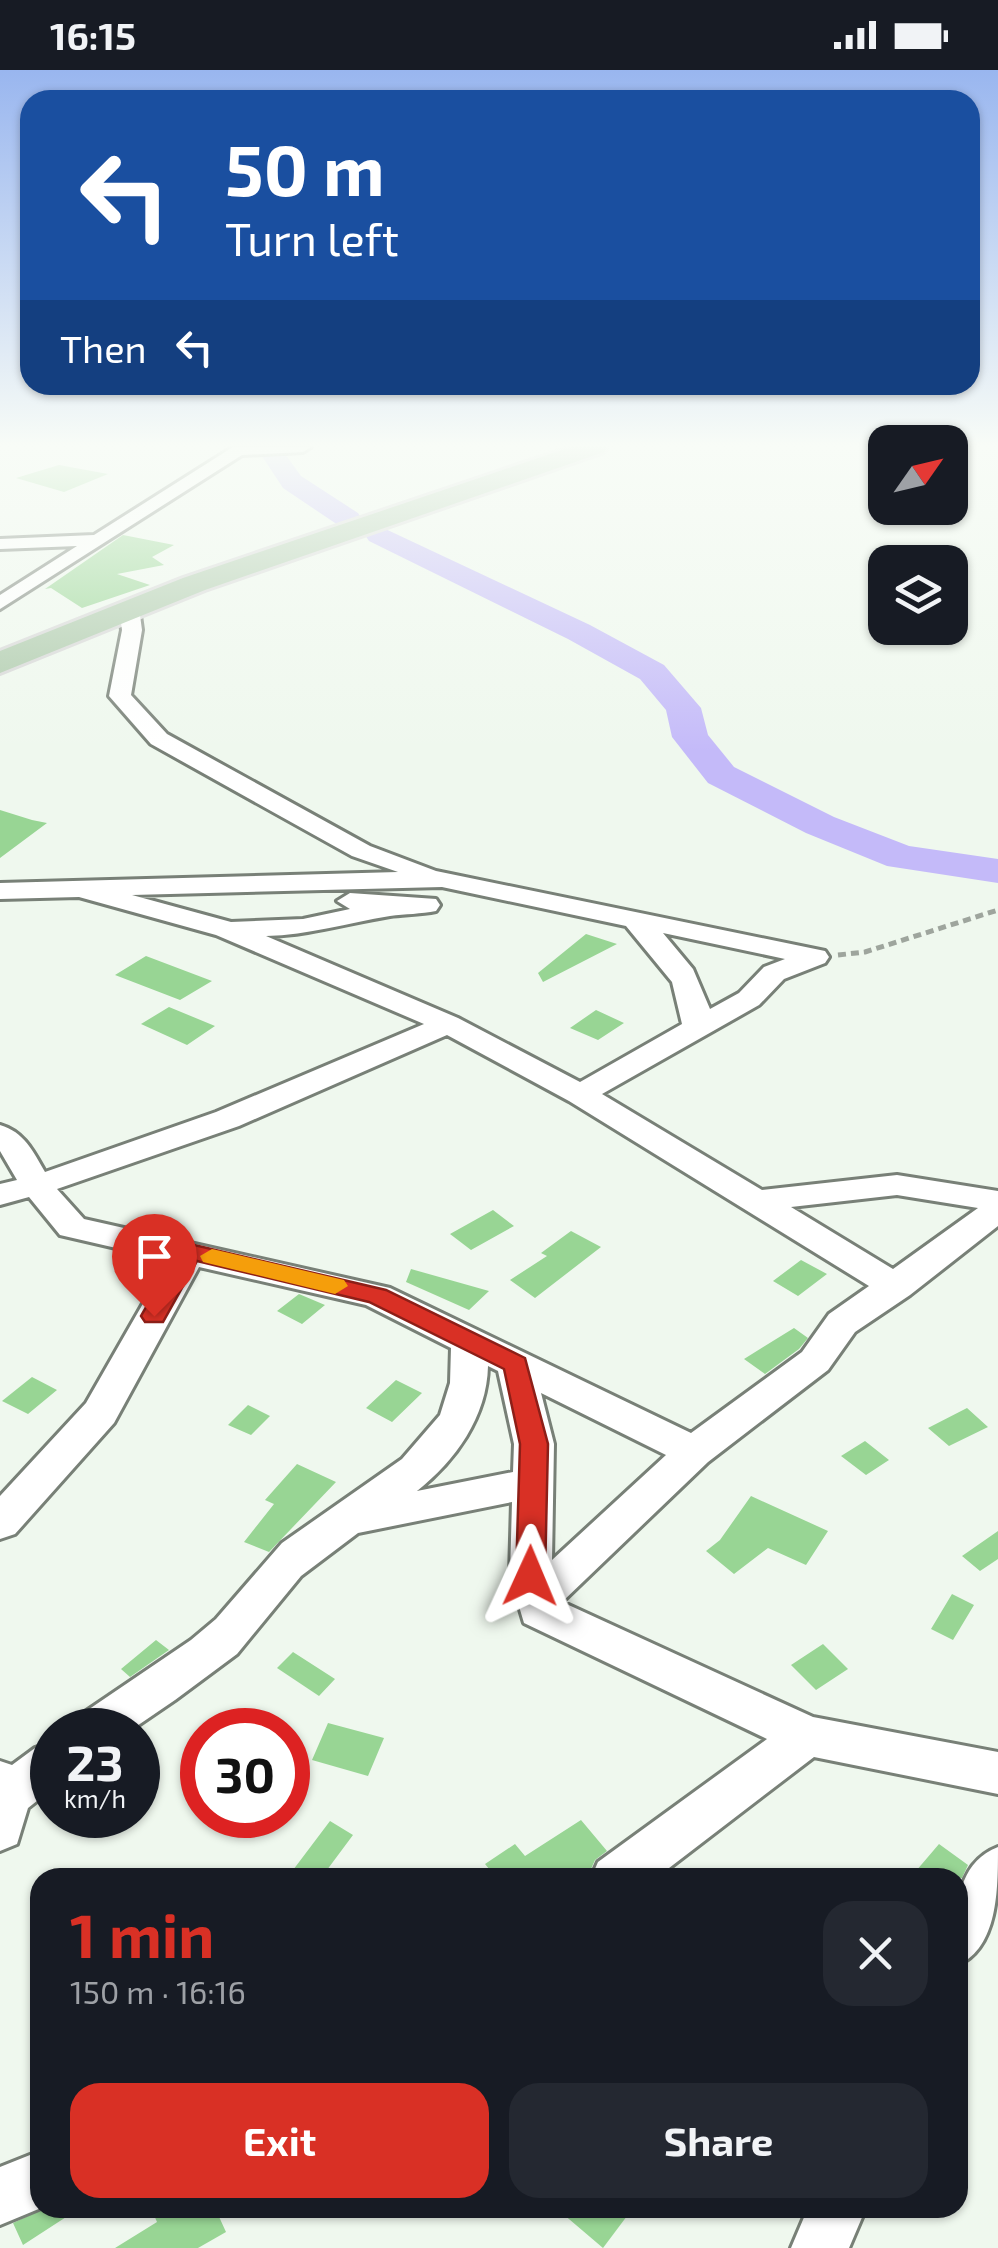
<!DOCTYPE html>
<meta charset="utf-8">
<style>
body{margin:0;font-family:"Exo 2",sans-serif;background:#242831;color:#f1f3f6;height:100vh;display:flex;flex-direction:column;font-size:38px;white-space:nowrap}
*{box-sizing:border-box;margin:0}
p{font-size:32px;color:#9ea1a6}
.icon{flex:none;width:55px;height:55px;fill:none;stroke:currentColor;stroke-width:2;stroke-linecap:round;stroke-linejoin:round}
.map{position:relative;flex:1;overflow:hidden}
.sheet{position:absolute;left:30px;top:1798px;width:938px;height:350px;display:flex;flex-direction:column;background:#171b24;border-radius:30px;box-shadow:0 2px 8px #0004}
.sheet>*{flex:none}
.hud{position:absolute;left:20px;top:20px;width:960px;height:305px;border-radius:30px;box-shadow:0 2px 8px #0004;background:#1a4fa0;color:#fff;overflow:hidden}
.needle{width:65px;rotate:56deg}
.fabs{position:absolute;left:868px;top:355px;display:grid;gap:20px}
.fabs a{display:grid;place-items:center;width:100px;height:100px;border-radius:20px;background:#171b24;box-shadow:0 2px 8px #0004;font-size:50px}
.speed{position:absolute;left:30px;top:1638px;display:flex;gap:20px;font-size:50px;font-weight:700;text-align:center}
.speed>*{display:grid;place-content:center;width:130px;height:130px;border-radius:50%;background:#171b24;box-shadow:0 2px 8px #0004;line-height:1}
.speed small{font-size:25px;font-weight:400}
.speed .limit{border:15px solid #d22;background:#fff;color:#111}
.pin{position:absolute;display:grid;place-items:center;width:85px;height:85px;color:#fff;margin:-102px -42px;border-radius:50% 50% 50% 0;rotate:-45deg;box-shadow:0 0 10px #0007}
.pin .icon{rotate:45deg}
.me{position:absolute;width:110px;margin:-55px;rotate:1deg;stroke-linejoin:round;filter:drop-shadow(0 0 8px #0008)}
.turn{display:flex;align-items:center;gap:35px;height:210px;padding:0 40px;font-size:45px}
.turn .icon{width:130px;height:130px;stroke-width:2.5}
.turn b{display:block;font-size:70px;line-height:85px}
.then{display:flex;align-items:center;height:95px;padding:0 40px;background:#0003;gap:20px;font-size:38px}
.round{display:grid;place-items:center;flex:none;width:105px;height:105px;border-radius:30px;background:#242831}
.summary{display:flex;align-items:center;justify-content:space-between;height:170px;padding:0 40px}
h1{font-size:60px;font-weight:700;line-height:75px;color:#d93025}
.action{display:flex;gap:20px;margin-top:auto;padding:20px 40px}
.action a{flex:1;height:115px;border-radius:30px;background:#d93025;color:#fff;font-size:40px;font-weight:700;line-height:115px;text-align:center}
.action a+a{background:#242831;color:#f1f3f6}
.status{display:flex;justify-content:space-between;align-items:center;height:70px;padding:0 50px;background:#171b24;direction:ltr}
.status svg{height:28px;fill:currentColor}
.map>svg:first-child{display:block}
</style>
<div class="status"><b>16:15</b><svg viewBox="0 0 49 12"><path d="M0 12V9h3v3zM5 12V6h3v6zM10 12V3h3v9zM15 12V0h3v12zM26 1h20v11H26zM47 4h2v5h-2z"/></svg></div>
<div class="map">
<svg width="998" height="2178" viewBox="0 0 998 2178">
<rect width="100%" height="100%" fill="#eff8ee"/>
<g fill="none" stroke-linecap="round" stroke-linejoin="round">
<!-- river -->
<path fill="#c4baf9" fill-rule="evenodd" d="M256,377H280L301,406L358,443L362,449L358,455H338L283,418Z
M379,456L590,555L664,595L701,638L708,665L734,697L834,747L909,776L998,789V813L887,796L806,763L708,713L672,667L666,640L640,609L568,569L369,471L365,465L369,459Z"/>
</g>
<!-- building -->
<path fill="#98d594" d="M59,395L108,404L64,422L16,408Z
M123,465L174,475L152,487L164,495L117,504L150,515L82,538L51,518L45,519Z
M0,740L32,750L47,753L0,788Z
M586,864L617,874L543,912L538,903Z
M146,886L212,911L180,930L115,905Z
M169,937L215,956L187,975L141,954Z
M596,940L624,953L598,970L570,958Z
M493,1140L514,1156L471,1180L450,1164Z
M571,1161L601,1177L535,1228L510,1210L547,1186L541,1183Z
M801,1190L827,1204L798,1226L773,1211Z
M411,1199L489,1221L469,1240L406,1212Z
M299,1224L325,1235L302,1254L277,1241Z
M794,1258L808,1268L799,1279L765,1304L744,1289Z
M32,1307L57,1320L28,1344L2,1331Z
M396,1310L422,1323L392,1352L366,1338Z
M248,1335L270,1346L251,1365L228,1355Z
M967,1338L988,1357L949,1376L928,1358Z
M865,1371L889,1390L866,1405L841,1386Z
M297,1394L336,1412L269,1482L244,1472L274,1434L265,1430Z
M751,1426L828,1461L806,1495L768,1478L734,1504L706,1481L720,1470Z
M998,1461V1489L980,1501L962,1486Z
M952,1524L974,1535L953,1570L931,1559Z
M156,1570L169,1580L130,1607L121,1599Z
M823,1574L848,1599L816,1620L791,1595Z
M293,1582L335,1609L319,1626L277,1598Z
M328,1653L384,1668L368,1706L312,1690Z
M581,1750L607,1781L595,1790L587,1808H490L494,1805L485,1794L515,1774L525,1786Z
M330,1751L353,1765L321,1808H287Z
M939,1774L968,1795L962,1808H910Z
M45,2138H80L23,2175L13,2153Z
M151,2138H215L226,2162L198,2178H115L157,2152Z
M556,2138H633L603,2178Z"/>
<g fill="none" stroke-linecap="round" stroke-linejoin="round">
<defs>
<path id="minor" d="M233,377H311L303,382L242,385L0,539V525L77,476L0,479V469L94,465Z
M129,532L139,538L142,560L131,625L167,664L370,776L436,801L825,881L829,887L825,893L784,909L759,935L602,1024L762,1120L897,1105L998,1121V1156L910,1225L855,1262L828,1300L708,1392L562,1532L813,1647L998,1682V1724L814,1687L656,1808H591L598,1792L767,1669L524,1553L510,1506L512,1432L358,1463L301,1506L237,1584L175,1630L131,1660H72L79,1646L191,1570L216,1549L282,1473L402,1389L440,1345L450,1313L451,1278L366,1235L199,1197L114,1353L15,1464L0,1469V1426L86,1333L168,1190L60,1165L29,1127L0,1135V1114L17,1110L0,1081V1055C24,1062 33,1081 45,1102L216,1042L424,954L216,865L79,827L0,829V813L398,802L352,786L151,674L109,626L122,560L119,538ZM442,817L626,856L672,912L682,954L580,1012L458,948L266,866C309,865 347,853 390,846C405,844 421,844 436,841L440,835L436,829L350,823L337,831L350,839L303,849L231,852L132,825ZM663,863L785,889L764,897L739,923L710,939L693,899ZM447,965L569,1031L869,1216L829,1244L802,1282L691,1363L390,1218L84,1149L57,1119L239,1056ZM897,1125L978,1138L893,1199L791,1137ZM488,1296L498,1301L514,1374L513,1402L417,1421C455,1391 487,1347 488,1296ZM541,1323L666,1385L552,1490L554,1374Z
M52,1672V1719L28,1738L17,1774L0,1781V1691L12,1695L35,1678Z
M998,1777C998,1820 998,1877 958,1895C955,1853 951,1795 998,1777Z
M40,2081L41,2138L0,2155V2097Z
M808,2138H866L849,2178H791Z"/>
<path id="primary" d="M571,377H607L604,382L205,520L0,603V581L183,508Z"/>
</defs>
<!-- minor casing -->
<use href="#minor" stroke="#788077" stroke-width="6"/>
<!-- primary casing -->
<use href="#primary" stroke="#d7d7d7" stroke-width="6"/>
<!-- path -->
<path stroke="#9ea59d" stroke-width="5" stroke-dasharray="8 5" stroke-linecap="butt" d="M838,885L865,882L998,840"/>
<!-- minor -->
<use href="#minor" fill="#fff" fill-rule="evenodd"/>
<!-- primary -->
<use href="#primary" fill="#acc9aa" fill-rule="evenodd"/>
</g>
<!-- sky -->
<linearGradient id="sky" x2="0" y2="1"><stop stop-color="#99b6ef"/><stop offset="0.55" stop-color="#f8fcf7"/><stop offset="1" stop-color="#f8fcf7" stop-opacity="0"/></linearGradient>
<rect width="998" height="682" fill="url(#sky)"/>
<!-- route -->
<path fill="#d93025" stroke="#8d1f18" stroke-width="2.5" d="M190,1174L386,1220L525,1288L548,1374L545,1506L541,1514L530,1517L520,1514L516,1506L520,1374L504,1299L369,1232L197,1191L163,1252H145L141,1246L181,1176Z"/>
<!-- slow -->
<path fill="#f59e0b" d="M212,1179L344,1210L348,1216L335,1224L203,1192L200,1186Z"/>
</svg>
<div class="fabs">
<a><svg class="needle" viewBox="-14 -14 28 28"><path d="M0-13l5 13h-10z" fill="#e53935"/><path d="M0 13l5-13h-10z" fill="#9ea1a6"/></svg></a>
<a><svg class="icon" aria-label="layers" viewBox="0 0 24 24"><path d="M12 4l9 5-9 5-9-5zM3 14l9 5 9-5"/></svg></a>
</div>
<div class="speed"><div>23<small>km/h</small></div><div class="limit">30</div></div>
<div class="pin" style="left:154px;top:1246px;background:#d93025"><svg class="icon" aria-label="arrive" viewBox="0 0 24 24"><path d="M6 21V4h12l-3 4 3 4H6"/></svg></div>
<svg class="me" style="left:530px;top:1506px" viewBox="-20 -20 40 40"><path d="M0-17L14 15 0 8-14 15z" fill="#d93025" stroke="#fff" stroke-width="4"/></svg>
<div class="hud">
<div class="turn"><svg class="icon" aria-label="left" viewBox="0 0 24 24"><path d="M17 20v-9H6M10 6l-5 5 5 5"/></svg><div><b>50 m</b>Turn left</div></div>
<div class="then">Then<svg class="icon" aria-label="left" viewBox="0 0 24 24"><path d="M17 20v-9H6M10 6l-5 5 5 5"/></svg></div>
</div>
<section class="sheet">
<div class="summary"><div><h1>1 min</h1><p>150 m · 16:16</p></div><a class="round"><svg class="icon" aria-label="close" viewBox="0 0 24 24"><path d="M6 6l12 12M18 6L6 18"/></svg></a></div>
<div class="action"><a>Exit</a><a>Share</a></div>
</section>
</div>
